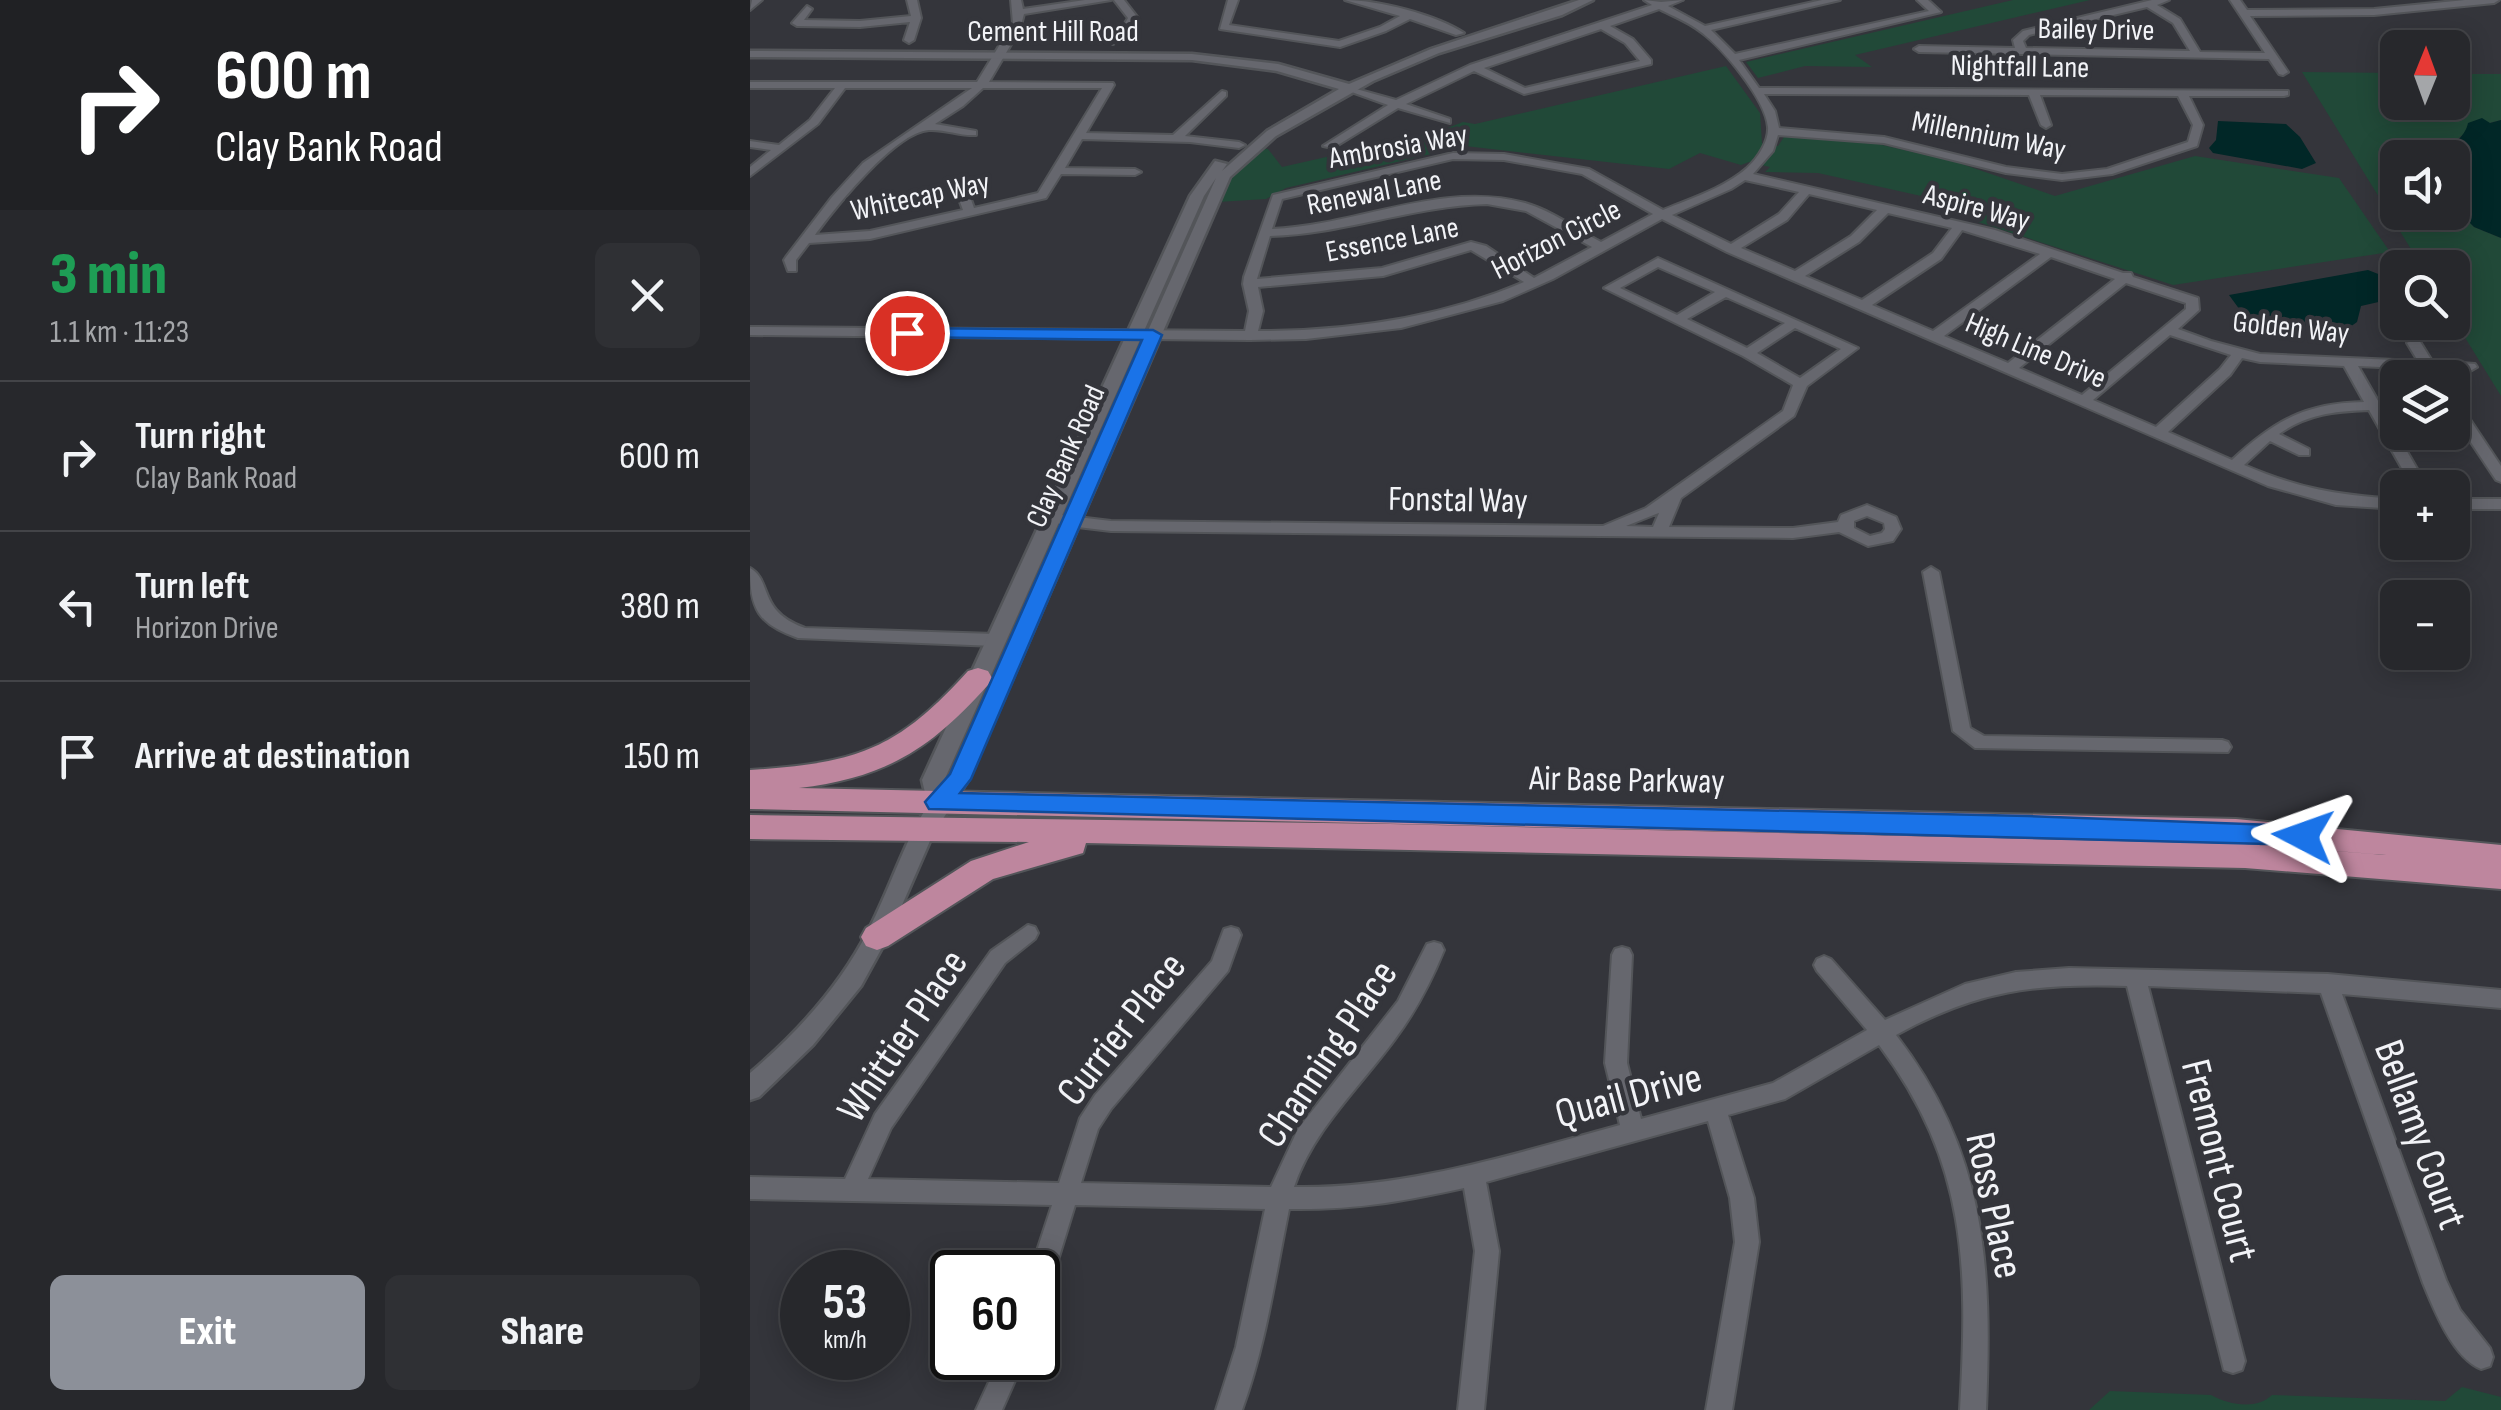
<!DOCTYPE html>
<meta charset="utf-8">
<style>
body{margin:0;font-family:"Sofia Sans Condensed",sans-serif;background:#2f3034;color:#f1f3f6;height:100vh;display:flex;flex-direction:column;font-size:38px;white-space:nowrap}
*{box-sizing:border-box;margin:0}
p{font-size:32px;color:#a4a6a9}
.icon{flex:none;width:55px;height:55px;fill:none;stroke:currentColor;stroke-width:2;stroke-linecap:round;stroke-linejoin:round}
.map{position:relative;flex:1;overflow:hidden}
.sheet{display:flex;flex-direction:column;background:#27282c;width:750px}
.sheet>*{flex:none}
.hud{background:#202124;color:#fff;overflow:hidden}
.needle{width:65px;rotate:1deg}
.fabs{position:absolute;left:1630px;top:30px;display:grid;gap:20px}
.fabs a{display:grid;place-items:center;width:90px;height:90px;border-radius:15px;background:#27282c;box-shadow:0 5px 25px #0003,0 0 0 2px #434448;font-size:50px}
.speed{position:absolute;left:30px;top:1250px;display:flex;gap:20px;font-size:50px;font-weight:700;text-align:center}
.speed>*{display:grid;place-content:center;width:130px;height:130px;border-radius:50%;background:#27282c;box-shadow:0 5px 25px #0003,0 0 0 2px #434448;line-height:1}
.speed small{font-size:25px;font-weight:400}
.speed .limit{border:5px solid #111;border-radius:15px;background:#fff;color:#111}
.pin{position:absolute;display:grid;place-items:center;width:85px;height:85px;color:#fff;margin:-42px;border:5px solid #fff;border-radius:50%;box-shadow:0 2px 10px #0007}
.me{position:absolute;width:110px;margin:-55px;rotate:274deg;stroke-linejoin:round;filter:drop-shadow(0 0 8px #0008)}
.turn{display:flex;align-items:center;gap:35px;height:210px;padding:0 50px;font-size:45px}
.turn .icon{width:130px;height:130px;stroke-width:2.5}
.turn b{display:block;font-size:70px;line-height:85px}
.round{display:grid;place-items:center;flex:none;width:105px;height:105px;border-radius:15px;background:#2f3034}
.overview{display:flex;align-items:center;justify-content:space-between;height:170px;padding:0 50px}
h1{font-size:60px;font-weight:800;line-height:75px;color:#1e9e55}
.button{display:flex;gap:20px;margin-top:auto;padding:20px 50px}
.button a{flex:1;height:115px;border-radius:15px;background:#8c9099;color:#fff;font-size:40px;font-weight:800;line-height:115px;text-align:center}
.button a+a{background:#2f3034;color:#f1f3f6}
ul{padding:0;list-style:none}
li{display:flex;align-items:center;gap:30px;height:150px;padding:0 50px;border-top:2px solid #434448}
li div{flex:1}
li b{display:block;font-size:38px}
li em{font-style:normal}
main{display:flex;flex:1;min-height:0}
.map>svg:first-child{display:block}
</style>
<main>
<section class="sheet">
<div class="hud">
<div class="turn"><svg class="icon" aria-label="right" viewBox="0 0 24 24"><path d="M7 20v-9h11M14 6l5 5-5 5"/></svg><div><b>600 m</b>Clay Bank Road</div></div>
</div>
<div class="overview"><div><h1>3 min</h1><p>1.1 km · 11:23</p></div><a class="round"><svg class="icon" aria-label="close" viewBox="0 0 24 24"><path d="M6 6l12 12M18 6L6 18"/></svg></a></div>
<ul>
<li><svg class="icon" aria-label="right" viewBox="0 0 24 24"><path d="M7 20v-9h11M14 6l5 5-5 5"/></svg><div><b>Turn right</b><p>Clay Bank Road</p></div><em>600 m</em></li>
<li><svg class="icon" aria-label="left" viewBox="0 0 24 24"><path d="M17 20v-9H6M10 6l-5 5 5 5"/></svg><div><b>Turn left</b><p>Horizon Drive</p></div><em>380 m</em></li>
<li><svg class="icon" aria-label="arrive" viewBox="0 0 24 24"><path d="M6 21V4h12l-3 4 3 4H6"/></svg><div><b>Arrive at destination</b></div><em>150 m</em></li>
</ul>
<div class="button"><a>Exit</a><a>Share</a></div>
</section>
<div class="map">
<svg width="1751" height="1410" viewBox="0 0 1751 1410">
<rect width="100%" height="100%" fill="#34353b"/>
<!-- green -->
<path fill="#214938" d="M1263,0H1340L1105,55L1122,67L1055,66L1008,78L996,62Z
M976,66L1010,113L1012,143L1028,146L1034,137L1128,144L1206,162L1305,196L1445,156L1589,178L1640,252L1423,285L1225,221L1243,212L1068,173L1015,172L1020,167L999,162L991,165L950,153L919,169L715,146L536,188L516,199L468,202L484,172L509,148L518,149L532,167L687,132L713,122L725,124Z
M1552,72L1647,73L1648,102H1702L1703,74H1751V120C1728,126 1704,133 1696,157L1648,158V212H1702L1703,206L1724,227L1751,238V396L1703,318L1702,268L1672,267Z
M1712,1387L1751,1397V1410H1339L1360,1391L1461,1395C1479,1405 1507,1410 1522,1395L1695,1401Z"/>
<!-- water -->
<path fill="#012727" d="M1732,118L1740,123L1751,120V238L1724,227L1703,206L1702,158L1696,157C1701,143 1715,138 1718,123Z
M1468,121L1536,124L1550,137L1566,163L1552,169L1463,153L1459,148L1466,140Z
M1618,270L1636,277L1646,298L1611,306L1607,322L1600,327L1507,326L1498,321L1479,295Z"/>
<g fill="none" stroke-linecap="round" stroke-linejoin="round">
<defs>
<path id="minor" d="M2,0H12L0,10Z
M157,0H167L171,18L164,40L159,43L154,40L160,22L110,27L47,26L42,23L57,6L62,9L54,20L110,21L161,16Z
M261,0H271L273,9L335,0H361L274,14L270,29L239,82L363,83L364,85L336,133L423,135L472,91L476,92V96L435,136L489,142L495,145L489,148L440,142L332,139L315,168L385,169L391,172L385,175L311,174L296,198L120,239L59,243L46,260V271H38L34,260L36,257L82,197L113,163L222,88H95L68,124L0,176V167L21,150L0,147V141L29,145L60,120L85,88H0V82H227L263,23ZM233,88H352L288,193L224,208L218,191L212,187L206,191L213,210L120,231L65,235C85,208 145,132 179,130C195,129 210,136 226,135V131L185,124L213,106Z
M364,0H374L388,18L378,36L363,44L358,41L370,32L378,18Z
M478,0H488L479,25L589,41L630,27L650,16L595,0C629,0 686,15 714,33L706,35L660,19L636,31L590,47L470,29Z
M894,0L911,2L933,0L918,6L955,26L1072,0H1090L961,30L985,54L1179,11L1167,0H1178L1191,12L989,60L1009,88L1538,91V95L1534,96H1439L1453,125L1447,146L1362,174L1312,180L1256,173L1134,143L1028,135L1023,151L1003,174L1245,230L1373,273H1381L1383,277L1448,298L1449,310L1428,329L1461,341L1510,354L1668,361L1657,343L1664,339L1669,340L1682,361L1725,364L1727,367L1720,371L1688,370L1690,373L1683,377L1678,376L1674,369L1608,366L1678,488H1663L1619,410C1586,411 1557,414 1529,434L1559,449V455H1549L1520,441L1494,465C1550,489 1587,495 1648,499V509L1586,505L1518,486L977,252L912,219L803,279L753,301L651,328L556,339L500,340L0,335V327L495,331L499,311L493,284L494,277L523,195L703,153L754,154L839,169L913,210C942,198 974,188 997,168C1008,158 1019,141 1018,127C1016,100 973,48 951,32C939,22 923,16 909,9L860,26L883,39L901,60V64L774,94L724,71L656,104L700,119V123L648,108L583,148L573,146L638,105L599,91V87L646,100L720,65L902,5ZM851,29L875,43L890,61L775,88L734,68ZM1014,94L1279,95L1291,125L1296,128L1301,125L1290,95L1428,96L1443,125L1438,142L1357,169L1312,174L1256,167L1134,137L1029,128L1025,111ZM703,159L754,160L832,174L903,214L851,242C826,229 803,211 775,203C692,180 606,226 522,229L532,199ZM995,180L1049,192L1029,214L981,244L922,215L981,189ZM1059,194L1127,210L1101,236L1045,271L991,248L1037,220ZM737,204L776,211L842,247L784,278L736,246L721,242L632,268L507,279L520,236C594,234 663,206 737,204ZM1138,213L1202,228L1183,253L1112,300L1055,276L1109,242ZM1212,230L1290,254L1183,331L1122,305L1191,259ZM721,250L774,282C690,318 599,331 508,331L513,311L508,287L633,276ZM1301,257L1365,279L1258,363L1194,336ZM1376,283L1436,303V309L1332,395L1269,368ZM1420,335L1481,355L1470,369L1406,427L1343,400ZM1492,358L1510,362L1594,366L1614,402C1555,403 1524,421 1482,460L1418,432L1480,375Z
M1402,0H1419L1407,5L1430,19L1450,52L1515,53L1480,0H1490L1497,10L1624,9L1715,0H1749L1744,3L1624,15L1500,16L1538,72L1533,75L1529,74L1519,59L1169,52L1164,49L1169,46L1265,48L1263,40L1273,31ZM1397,7L1423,23L1440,51L1276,48L1273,41L1279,35Z
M908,258L1108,348L1057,386L1044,416L931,498L919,527L1043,528L1088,522L1091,515L1117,505L1146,517L1151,529L1143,541L1118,546L1089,532L1043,538L361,531L311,525L303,520L311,515L361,521L853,526L896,508L1033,411L1043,385L993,356L854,288ZM908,267L965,292L927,315L870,288ZM976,297L1035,323L997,348L937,319ZM1045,328L1091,349L1050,378L1007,353ZM909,513L903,527L876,526L906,514ZM1117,516L1134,523L1135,529L1132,533L1120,536L1104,528V521Z
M1702,399L1707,400L1751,466V482L1746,480L1702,414Z
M1702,499H1751V509H1702Z
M1181,567L1189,572L1220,728L1234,736L1472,740L1478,742L1481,747L1478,752L1225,748L1203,731L1173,572Z
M0,568C23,581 7,611 55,628L245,634L253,640L245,646L48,638C8,624 0,609 0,568Z
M278,925L285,927L288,933L285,939L255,963L141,1128L118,1179L309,1183L330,1118L345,1095L462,961L474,929L481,927L488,929L491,935L478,971L361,1109L348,1129L331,1183L521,1187L548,1129L648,1001L677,944L684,942L691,944L694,950C681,982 666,1011 645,1039C610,1087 563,1130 544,1187C656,1189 763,1154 870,1125L855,1063L862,955L865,949L872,947L879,949L882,955L877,1063L891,1119L1023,1083L1117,1030L1067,971L1064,965L1067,959L1074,956L1081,959L1135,1020L1215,984L1266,972L1319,968L1578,974L1751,990V1008L1592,994L1696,1280L1710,1310L1740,1348L1743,1357L1740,1366L1731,1369C1703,1358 1684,1310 1673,1283L1571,993L1398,986L1495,1361L1492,1370L1483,1373L1474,1370L1377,986C1286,983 1227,990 1146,1035C1237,1153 1242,1267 1236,1410H1210C1218,1268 1218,1164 1129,1045L1035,1099L978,1115L1004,1198L1009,1242L982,1410H956L985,1242L980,1198L958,1121L736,1182L749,1251L734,1410H708L725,1251L714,1188C650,1202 605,1210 539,1209C525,1277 516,1345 492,1410H466L486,1347L515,1209L325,1205L300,1286L297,1294L288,1298V1272H280L302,1205L0,1199V1177L95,1179L125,1114L241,951Z
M250,1358H275L252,1410H226Z"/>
<path id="tertiary" d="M829,0H843L812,15L689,53L623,81L526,136L480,177L219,779L183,834L139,935L111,986L63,1045L9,1097L0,1100V1073C47,1033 90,986 118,931C140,889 153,844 178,805L172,780L440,196L465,161L477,164L472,171L517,131L589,89L527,71L442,60L0,57V51L442,54L528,64L599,84L681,49ZM466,178L200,775L193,783L454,196Z"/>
<path id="primary" d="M228,668L238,671L242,678L238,685C181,749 135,778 49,788L1486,819L1751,845V889L1495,868L336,843L333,853L243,879L138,946L127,950L116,946L111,937L116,928L221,861L279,842L0,839V815L640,824L1495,844L1636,855L1486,843L0,809V770C106,763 146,751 218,671Z"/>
</defs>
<!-- minor casing -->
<use href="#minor" stroke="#535559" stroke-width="4"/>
<!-- tertiary casing -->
<use href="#tertiary" stroke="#535559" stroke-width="5"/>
<!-- primary casing -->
<use href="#primary" stroke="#535559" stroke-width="4"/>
<!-- minor -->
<use href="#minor" fill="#66676e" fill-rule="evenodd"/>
<!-- tertiary -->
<use href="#tertiary" fill="#66676e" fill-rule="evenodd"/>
<!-- primary -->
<use href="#primary" fill="#be869e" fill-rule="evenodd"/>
</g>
<!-- route -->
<path fill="#1a73e8" stroke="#114b97" stroke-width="2.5" d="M157,328L403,330L412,335L221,779L210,793L1278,816L1553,826L1561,829L1565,836L1561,842L1553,845L179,809L175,802L200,774L392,340L151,337L148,333Z"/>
<g text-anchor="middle" stroke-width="9" stroke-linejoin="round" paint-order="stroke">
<!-- far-street labels -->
<g font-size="30" fill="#f2f3f7" stroke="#34353b">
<text transform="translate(1346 29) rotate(1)" y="10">Bailey Drive</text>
<text x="303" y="41">Cement Hill Road</text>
<text transform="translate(1270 66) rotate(1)" y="10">Nightfall Lane</text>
<text transform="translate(1239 135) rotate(11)" y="10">Millennium Way</text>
<text transform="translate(648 146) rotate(-10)" y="10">Ambrosia Way</text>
<text transform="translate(624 192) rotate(-11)" y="10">Renewal Lane</text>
<text transform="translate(170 196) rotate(-12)" y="10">Whitecap Way</text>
<text transform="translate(1227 207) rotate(15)" y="10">Aspire Way</text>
<text transform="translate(642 239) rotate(-11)" y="10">Essence Lane</text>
<text transform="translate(806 239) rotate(-27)" y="10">Horizon Circle</text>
<text transform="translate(1541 327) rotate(6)" y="10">Golden Way</text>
<text transform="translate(1286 350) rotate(23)" y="10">High Line Drive</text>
<text transform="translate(315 456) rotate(-66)" y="10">Clay Bank Road</text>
</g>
<!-- street labels -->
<g font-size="35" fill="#f2f3f7" stroke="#34353b">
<text transform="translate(708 499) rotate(1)" y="12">Fonstal Way</text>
<text transform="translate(877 779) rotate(1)" y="12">Air Base Parkway</text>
</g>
<!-- near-street labels -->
<g font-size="42" fill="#f2f3f7" stroke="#34353b">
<text transform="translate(370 1028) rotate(-52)" y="15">Currier Place</text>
<text transform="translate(151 1035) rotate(-56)" y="15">Whittier Place</text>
<text transform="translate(576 1053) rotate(-56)" y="15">Channing Place</text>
<text transform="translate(878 1094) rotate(-15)" y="15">Quail Drive</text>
<text transform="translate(1672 1134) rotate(70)" y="15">Bellamy Court</text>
<text transform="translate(1471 1160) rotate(76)" y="15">Fremont Court</text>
<text transform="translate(1246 1205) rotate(78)" y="15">Ross Place</text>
</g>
</g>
</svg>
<div class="fabs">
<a><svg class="needle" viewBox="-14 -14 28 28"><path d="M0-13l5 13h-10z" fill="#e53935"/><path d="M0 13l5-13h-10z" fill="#a4a6a9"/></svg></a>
<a><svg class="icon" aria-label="sound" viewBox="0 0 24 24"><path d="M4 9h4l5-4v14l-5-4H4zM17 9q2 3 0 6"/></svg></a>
<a><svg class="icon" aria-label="search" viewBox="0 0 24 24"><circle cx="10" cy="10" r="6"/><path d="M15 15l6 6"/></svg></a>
<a><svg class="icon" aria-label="layers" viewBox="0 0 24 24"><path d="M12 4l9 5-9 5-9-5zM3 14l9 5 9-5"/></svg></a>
<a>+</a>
<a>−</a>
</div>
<div class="speed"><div>53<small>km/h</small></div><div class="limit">60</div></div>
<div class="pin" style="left:157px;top:333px;background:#d93025"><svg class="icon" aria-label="arrive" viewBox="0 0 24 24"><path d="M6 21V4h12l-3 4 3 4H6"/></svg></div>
<svg class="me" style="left:1553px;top:836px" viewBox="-20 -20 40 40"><path d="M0-17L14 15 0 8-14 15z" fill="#1a73e8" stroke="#fff" stroke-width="4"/></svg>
</div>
</main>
